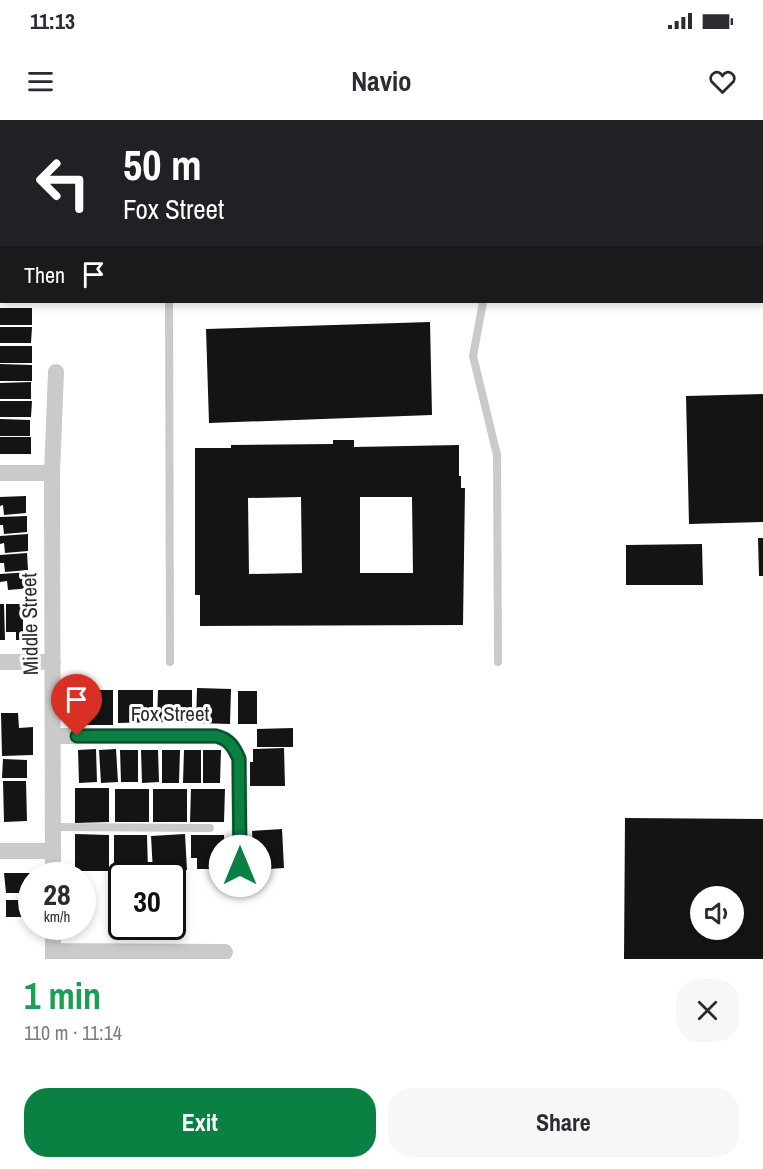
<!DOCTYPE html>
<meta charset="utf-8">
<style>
body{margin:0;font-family:"Archivo Narrow",sans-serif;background:#f7f7f7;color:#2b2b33;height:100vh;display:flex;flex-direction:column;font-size:22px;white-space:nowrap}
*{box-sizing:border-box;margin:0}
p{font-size:20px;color:#7c7c81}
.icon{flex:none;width:33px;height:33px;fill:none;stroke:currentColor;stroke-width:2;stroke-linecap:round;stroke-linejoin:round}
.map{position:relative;height:839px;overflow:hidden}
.details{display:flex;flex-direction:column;background:#fff;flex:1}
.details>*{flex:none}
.guide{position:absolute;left:0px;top:0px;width:764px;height:183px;box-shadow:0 3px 9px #0003;background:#202124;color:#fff;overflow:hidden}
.controls{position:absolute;left:690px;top:766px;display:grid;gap:12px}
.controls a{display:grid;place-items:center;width:54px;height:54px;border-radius:50%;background:#fff;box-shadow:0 3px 9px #0003;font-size:30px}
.speed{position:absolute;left:18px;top:742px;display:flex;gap:12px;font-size:30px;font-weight:700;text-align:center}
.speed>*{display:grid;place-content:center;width:78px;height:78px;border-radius:50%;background:#fff;box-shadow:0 3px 9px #0003;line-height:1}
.speed small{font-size:15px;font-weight:400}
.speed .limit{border:3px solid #111;border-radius:9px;background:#fff;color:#111}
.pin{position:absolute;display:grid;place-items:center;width:51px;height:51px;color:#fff;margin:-62px -26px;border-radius:50% 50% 50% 0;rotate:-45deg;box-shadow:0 0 6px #0007}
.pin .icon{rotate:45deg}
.me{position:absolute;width:66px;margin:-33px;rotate:0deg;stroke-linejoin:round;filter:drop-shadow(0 0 4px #0008)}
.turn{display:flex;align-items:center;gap:21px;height:126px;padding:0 24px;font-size:27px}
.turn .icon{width:78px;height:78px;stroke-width:2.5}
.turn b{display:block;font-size:42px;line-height:51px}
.then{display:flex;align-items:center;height:57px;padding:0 24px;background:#0003;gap:12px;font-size:22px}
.round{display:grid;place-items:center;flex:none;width:63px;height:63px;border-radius:24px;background:#f7f7f7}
.summary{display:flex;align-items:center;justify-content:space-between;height:102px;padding:0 24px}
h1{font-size:36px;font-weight:700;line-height:45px;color:#1e9e55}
.button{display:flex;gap:12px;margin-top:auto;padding:12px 24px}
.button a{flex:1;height:69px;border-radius:24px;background:#0b8043;color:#fff;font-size:24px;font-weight:700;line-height:69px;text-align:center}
.button a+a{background:#f7f7f7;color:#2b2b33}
.status{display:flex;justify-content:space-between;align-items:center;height:42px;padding:0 30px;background:#fff;direction:ltr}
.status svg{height:16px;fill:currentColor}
header{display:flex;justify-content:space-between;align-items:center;height:78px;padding:0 24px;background:#fff;font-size:27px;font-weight:700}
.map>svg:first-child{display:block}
</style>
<div class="status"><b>11:13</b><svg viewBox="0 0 49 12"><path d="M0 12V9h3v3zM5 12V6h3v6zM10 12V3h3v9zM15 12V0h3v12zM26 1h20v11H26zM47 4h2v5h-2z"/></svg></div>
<header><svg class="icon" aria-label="menu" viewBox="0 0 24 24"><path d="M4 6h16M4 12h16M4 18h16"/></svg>Navio<svg class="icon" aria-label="heart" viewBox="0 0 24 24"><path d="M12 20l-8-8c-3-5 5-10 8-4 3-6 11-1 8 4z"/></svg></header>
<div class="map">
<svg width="763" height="839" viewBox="0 0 763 839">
<rect width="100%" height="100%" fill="#fff"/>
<!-- building -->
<path fill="#141414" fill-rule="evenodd" d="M0,188H32V205H0Z
M430,202L432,295L209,303L206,209Z
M0,207H32L31,223H0Z
M0,226H32V243H0Z
M0,244L32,245V261H0Z
M31,262V279H0V263Z
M763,274V402L689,404L686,276Z
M0,281H32L31,297H0Z
M0,299L30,300V316H0Z
M0,317H31V334H0Z
M333,320H354V327L459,325V356H461V368H465L463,505L200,506V475H195V328H231V325L333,324ZM301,377L302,453L249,454L248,378ZM360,377H412L413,453H360Z
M26,376V393L4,395L3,385L0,386V377Z
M27,396V412L4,414L3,405H0V397Z
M28,414V431L5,433L4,423L0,424V416Z
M758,418H763V456H759Z
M702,424L703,465H626V425Z
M27,433L28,450L5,452L4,443H0V435Z
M31,452V468L8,470L7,461L0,462V454Z
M0,484H4L5,520H0Z
M6,484H23V520H16V512H6Z
M197,568L231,569L230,604L196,603Z
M80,570H113V605H79Z
M118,570H153V602L118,603Z
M158,570H192V603L157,602Z
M238,571H257V604H238Z
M1,593H18L19,608L33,607V635L2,636Z
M293,608V627H257V609Z
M284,628L285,666H250V642H253V629Z
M96,629L97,662L79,663L78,630Z
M116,629L118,662L101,663L99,630Z
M120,630H138V662H121Z
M141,630H158L159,662L142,663Z
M162,630H180L179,663H162Z
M184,630H201V663H183Z
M203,630H221L220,663H203Z
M3,639L27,640V658H2Z
M3,661H26L27,701L4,702Z
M75,668H109V702L75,703Z
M115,669H149V702H115Z
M153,669H187V702H153Z
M191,669H225L224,702H190Z
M625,698L763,699V839H624ZM700,777H734V810H700Z
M282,709L284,748L254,750L252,711Z
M75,714L109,715V751H75Z
M185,714L187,750L153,752L151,716Z
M114,715H147L148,751H114Z
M191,715H224L225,749H197V738H191Z
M4,753H33L32,773H6Z
M6,780H32V797H6Z"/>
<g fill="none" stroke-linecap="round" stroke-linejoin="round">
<!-- lane -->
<path stroke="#cacaca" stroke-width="8" d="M168,0V2
M503,2V0
M169,182L170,542
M483,182L473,236L497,335L498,542
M54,707L210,708"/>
<!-- street -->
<path stroke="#cacaca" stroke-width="16" d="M0,353H52
M0,542H53
M54,616H216C229,619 234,627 239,639L240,746
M0,731H53
M53,756L52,353L56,252
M53,831L225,832
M53,839V807"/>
</g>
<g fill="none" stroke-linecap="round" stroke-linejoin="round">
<defs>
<path id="route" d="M77,616H216C229,619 234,627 239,639L240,746"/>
</defs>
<!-- route casing -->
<use href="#route" stroke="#07532c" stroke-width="15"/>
<!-- route -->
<use href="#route" stroke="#0b8043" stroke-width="10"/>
</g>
<g text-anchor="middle" stroke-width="6" stroke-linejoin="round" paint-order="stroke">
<!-- street labels -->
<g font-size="21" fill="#2d2d2d" stroke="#fff">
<text transform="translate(30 504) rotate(-91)" y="7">Middle Street</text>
<text x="170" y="601">Fox Street</text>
</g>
</g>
</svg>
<div class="controls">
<a><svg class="icon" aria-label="sound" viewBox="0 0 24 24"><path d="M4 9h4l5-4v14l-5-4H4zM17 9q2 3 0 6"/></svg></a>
</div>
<div class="speed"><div>28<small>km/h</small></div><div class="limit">30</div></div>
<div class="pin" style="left:77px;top:616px;background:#d93025"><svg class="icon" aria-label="arrive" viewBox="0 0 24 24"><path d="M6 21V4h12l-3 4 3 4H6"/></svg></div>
<svg class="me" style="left:240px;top:746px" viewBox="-20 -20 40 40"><circle r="19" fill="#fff"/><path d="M0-13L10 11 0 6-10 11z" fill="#0b8043"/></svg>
<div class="guide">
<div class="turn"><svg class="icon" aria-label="left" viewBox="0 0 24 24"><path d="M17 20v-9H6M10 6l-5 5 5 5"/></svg><div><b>50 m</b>Fox Street</div></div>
<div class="then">Then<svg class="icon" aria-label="arrive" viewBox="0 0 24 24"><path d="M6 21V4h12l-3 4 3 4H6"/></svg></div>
</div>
</div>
<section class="details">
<div class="summary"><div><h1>1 min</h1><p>110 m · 11:14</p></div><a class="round"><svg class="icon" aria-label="close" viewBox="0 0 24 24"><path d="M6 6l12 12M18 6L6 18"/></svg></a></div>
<div class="button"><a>Exit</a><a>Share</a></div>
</section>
